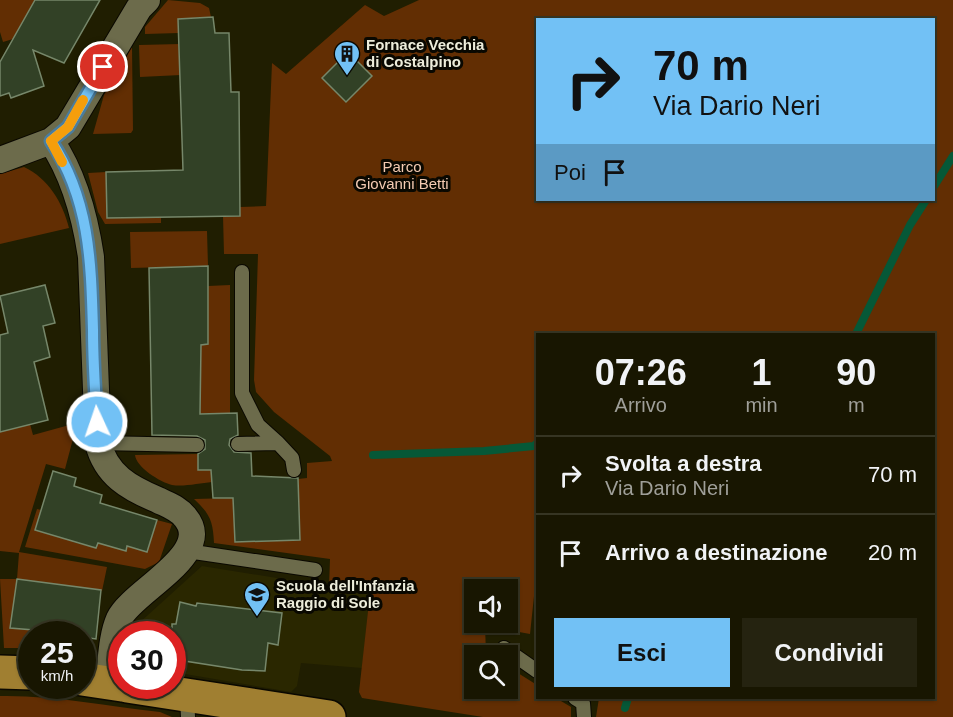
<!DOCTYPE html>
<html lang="it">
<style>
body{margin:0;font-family:Helvetica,sans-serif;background:#252310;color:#f1f3f6;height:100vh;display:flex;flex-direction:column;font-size:22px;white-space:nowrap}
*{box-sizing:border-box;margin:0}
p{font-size:20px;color:#9f9f99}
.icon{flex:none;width:33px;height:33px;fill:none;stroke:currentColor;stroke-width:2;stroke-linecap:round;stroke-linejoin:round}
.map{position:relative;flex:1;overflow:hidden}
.drawer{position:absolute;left:536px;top:333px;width:399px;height:366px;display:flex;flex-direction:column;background:#181601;border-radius:0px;box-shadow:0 2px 4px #0004,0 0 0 2px #363523}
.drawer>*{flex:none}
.banner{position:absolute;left:536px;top:18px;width:399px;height:183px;border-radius:0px;box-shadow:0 2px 4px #0004,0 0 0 2px #363523;background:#72c1f5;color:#111;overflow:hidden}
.buttons{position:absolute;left:464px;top:579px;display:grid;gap:12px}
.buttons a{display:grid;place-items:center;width:54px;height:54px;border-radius:0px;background:#181601;box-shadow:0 2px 4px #0004,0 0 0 2px #363523;font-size:30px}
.speed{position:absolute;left:18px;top:621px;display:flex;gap:12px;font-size:30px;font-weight:700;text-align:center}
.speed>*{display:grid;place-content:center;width:78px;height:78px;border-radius:50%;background:#181601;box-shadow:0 2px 4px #0004,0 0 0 2px #363523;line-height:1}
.speed small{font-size:15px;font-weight:400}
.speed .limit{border:9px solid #d22;background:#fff;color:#111}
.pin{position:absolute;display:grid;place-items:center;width:51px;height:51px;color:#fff;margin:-26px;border:3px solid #fff;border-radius:50%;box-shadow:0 2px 6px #0007}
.me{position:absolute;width:66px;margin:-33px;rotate:357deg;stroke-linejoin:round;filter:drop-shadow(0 0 4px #0008)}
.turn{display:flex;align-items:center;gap:21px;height:126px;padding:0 18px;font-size:27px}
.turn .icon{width:78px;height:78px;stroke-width:2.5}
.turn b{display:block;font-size:42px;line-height:51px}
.then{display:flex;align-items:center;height:57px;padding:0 18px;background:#0003;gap:12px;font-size:22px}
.eta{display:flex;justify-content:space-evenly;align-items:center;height:102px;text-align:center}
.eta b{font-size:36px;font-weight:700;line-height:42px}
.primary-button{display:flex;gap:12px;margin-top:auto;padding:12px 18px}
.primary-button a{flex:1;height:69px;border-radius:0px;background:#72c1f5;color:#111;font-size:24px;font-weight:700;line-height:69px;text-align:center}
.primary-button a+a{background:#252310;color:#f1f3f6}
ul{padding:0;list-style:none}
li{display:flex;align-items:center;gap:18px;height:78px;padding:0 18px;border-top:2px solid #363523}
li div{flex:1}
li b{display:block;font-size:22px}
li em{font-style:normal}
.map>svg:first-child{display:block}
</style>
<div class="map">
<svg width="953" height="717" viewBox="0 0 953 717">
<rect width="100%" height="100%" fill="#201e01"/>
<!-- built -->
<path fill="#2a2700" d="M202,566L370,593L362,668L301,663L297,686L291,692L173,672L172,634H127Z"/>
<!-- green -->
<path fill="#622e03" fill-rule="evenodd" d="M0,0H35L13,39L3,42L0,32Z
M168,0L200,3L209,8L211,17L178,19L179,33L145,34V27Z
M419,0H953V717H596L599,698H933V334H537V587H535L530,634L485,626L486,653L490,655L474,656V688H507V666L537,685V698H556L571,707V717H483L362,698L359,692L370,593L329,587L330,559L214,543C213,521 210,514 194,499L233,498L236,542L300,540L298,479L307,478V463L332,461L330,456L274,412L256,392L254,380L258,254H224L223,216H240V207L266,206L272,63L286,74L365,5L384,16ZM537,20H933V200H537ZM474,590H507V622H474Z
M180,44L181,75L140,77L139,45Z
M132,47L133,130L131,133L93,134L104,95Z
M24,167C48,178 63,203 69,228L0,244V174Z
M106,172L161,217V223L105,224L98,212L88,173Z
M207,231L208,266L131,268L130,232Z
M230,285V413L200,414L201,345L208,344V286Z
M0,424H30L33,435L73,424L72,433L74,435L65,469L46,464L19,552L107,567L102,591L17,579L11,628L64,634H32L31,648H4L0,579H17L19,553L0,551Z
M198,454V470H211L212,482C200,483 184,487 172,485C160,482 136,467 135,455Z
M37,509L41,510L35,530L61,538L66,522L78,526L73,542L96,548L98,543L126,550L127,546L147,552L157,520L172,524L159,562L145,569L25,547Z
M0,696C53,695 107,706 160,712L172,717H0Z"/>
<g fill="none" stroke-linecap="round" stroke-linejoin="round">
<!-- stream -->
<path stroke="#065837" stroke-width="8" d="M933,188L953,156
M856,334L910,225L926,200
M373,455L484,451L534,446L537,443
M625,708L628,698"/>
</g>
<!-- building -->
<path fill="#324126" stroke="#76876a" stroke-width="1.5" d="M35,0H100L64,63L33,50L44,86L11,98L9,93L0,96V62Z
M213,17L215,33H229L231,92H239L240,216L107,218L106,172L183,170L178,19Z
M348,52L372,76L346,102L322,78Z
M208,266V344L201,345L200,414L237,413L238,435L230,439L229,445L234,452L251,453L252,476L298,478L300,540L235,542L233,498H213L211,470H198V454L205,449V440L197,436L152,435L149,268Z
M45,285L55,323L43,326L50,357L34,362L48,420L0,432V335L8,333L0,296Z
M53,471L76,478L74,486L102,495L100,503L157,520L147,552L127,546L126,551L98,543L96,548L35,530Z
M17,579L101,590L96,639L82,637V634L10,628Z
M180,602L196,606L197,603L282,613L278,645L268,643L265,671L242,670L172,659V624H176Z"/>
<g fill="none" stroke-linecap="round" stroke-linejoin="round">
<defs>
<path id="service" d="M242,272V393L258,425L278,443
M98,443L197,445
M238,444L278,443L292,458L294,470
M187,551L315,570
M504,648L537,671
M187,695L188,717
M575,698L583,703L584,717"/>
<path id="minor" d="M51,141C74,175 85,216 91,257L98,443C106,475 129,488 158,500C168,505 178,508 185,517C216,554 132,591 119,619C111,637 111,663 108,682
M0,160L51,141L68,127L139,8L147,0"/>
<path id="primary" d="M0,672L32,673
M82,679L122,685
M127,686L329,717"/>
</defs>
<!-- service casing -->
<use href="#service" stroke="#0a0800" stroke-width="16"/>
<!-- minor casing -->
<use href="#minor" stroke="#0a0800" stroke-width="28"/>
<!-- primary casing -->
<use href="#primary" stroke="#0a0800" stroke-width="36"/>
<!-- service -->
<use href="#service" stroke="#6c6b4b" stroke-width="14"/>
<!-- minor -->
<use href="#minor" stroke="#6c6b4b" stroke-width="26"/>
<!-- primary -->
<use href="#primary" stroke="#a07f31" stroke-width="33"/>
</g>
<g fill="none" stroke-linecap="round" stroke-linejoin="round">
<defs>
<path id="route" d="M97,422C95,391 93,361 93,330C91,262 90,200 51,141L68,127L103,67"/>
</defs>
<!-- route casing -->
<use href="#route" stroke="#4a7d9f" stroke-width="15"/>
<!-- route -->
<use href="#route" stroke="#72c1f5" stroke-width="10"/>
<!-- slow -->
<path stroke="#f59e0b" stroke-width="10" d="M62,162L51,141L68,127L83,100"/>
</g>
<!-- icons -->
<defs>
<symbol id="building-pin" viewBox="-11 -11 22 30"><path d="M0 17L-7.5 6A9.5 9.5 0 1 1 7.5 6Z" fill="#72c1f5" stroke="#090801"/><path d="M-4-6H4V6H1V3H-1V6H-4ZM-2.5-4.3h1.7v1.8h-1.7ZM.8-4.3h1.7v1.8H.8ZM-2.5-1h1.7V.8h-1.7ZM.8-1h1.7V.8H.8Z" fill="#111"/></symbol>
<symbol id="school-pin" viewBox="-11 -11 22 30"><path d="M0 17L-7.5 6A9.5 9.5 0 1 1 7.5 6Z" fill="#72c1f5" stroke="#090801"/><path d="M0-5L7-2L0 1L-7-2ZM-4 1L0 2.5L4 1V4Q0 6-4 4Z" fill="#111"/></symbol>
</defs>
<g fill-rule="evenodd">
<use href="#building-pin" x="332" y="39" width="30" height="40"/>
<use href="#school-pin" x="242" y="580" width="30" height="40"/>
</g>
<g text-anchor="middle" stroke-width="6" stroke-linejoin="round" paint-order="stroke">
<!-- poi labels -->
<g font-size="15" font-weight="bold" fill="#ededdb" stroke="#090801" text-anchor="start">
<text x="366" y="50">Fornace Vecchia<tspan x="366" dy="17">di Costalpino</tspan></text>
<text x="276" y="591">Scuola dell'Infanzia<tspan x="276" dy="17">Raggio di Sole</tspan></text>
</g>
<!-- park labels -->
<g font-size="15" fill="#f4cbb2" stroke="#090801">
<text x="402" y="172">Parco<tspan x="402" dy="17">Giovanni Betti</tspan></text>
</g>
</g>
</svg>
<div class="buttons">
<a><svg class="icon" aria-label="sound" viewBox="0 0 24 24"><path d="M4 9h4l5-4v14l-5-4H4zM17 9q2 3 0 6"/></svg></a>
<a><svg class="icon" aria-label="search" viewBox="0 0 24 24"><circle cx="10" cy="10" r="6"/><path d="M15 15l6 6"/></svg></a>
</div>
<div class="speed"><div>25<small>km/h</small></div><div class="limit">30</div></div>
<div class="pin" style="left:103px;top:67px;background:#d93025"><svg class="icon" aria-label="arrive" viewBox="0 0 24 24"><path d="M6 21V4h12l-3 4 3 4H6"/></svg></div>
<svg class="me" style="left:97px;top:422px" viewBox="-20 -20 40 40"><circle r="17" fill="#72c1f5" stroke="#fff" stroke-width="3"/><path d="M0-11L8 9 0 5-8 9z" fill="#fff"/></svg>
<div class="banner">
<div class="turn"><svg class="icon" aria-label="right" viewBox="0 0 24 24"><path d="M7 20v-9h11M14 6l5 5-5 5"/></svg><div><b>70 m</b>Via Dario Neri</div></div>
<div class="then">Poi<svg class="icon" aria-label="arrive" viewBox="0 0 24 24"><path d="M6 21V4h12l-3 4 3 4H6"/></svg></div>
</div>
<section class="drawer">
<div class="eta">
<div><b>07:26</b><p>Arrivo</p></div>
<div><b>1</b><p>min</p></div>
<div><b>90</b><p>m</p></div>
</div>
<ul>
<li><svg class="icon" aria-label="right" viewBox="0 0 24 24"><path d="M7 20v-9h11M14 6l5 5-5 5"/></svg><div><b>Svolta a destra</b><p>Via Dario Neri</p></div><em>70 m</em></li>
<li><svg class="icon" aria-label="arrive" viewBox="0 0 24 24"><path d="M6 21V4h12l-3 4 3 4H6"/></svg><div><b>Arrivo a destinazione</b></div><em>20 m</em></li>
</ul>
<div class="primary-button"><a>Esci</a><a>Condividi</a></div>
</section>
</div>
